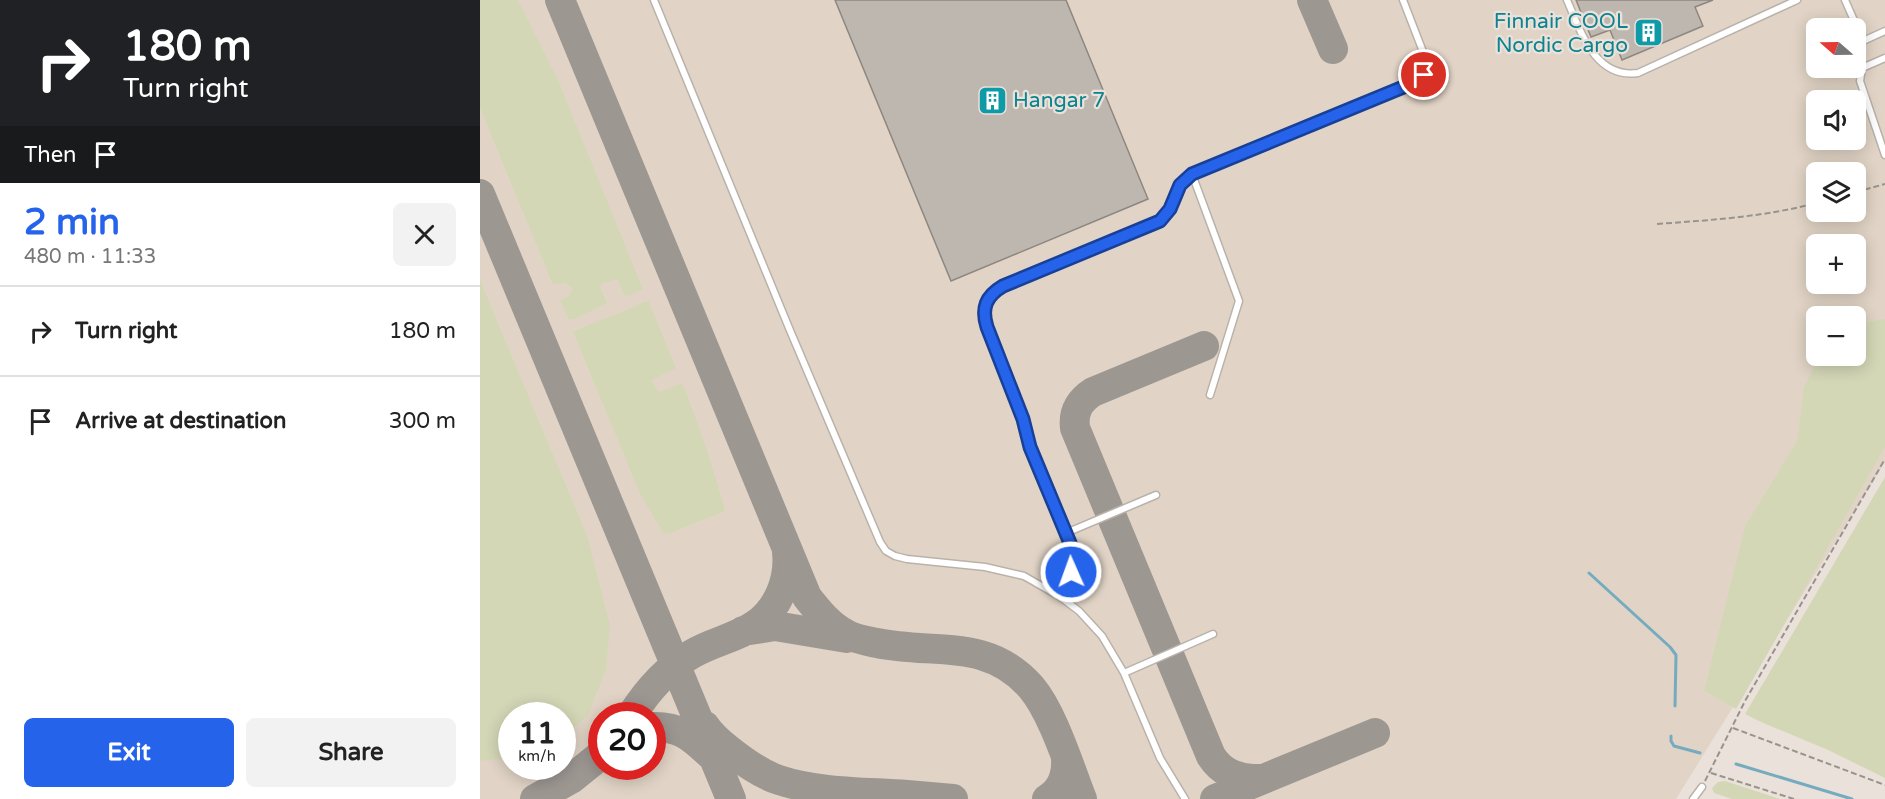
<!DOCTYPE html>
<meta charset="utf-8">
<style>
body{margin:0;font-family:"Varela Round",sans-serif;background:#f2f2f2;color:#222;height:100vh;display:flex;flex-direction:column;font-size:22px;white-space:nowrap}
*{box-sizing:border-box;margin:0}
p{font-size:20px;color:#767676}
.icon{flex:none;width:33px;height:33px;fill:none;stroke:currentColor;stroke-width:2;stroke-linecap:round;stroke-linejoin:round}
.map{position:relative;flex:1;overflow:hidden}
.panel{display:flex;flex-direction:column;background:#fff;width:480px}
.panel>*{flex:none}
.hud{background:#202124;color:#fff;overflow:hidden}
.needle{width:39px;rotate:290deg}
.buttons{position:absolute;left:1326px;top:18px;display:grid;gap:12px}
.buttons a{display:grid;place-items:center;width:60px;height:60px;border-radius:9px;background:#fff;box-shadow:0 3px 15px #0003;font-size:30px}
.speed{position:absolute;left:18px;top:702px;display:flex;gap:12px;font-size:30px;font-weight:700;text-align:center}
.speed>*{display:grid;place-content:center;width:78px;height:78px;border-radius:50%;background:#fff;box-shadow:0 3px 15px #0003;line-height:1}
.speed small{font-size:15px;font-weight:400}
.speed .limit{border:9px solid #d22;background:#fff;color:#111}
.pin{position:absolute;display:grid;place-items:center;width:51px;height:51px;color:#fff;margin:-26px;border:3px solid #fff;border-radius:50%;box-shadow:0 2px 6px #0007}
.me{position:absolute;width:66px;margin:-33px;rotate:358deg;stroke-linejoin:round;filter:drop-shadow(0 0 4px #0008)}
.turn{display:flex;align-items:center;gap:21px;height:126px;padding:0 24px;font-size:27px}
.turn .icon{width:78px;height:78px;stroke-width:2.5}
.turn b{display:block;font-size:42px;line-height:51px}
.then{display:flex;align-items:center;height:57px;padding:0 24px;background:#0003;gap:12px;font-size:22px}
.round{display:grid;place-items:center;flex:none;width:63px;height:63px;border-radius:9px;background:#f2f2f2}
.headline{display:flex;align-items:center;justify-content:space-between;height:102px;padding:0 24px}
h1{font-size:36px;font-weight:700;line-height:45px;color:#2563eb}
.button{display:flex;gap:12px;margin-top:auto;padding:12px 24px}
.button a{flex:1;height:69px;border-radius:9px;background:#2563eb;color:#fff;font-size:24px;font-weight:700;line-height:69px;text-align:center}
.button a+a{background:#f2f2f2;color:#222}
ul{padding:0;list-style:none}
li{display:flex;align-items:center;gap:18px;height:90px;padding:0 24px;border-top:2px solid #e0e0e0}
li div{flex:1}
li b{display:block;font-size:22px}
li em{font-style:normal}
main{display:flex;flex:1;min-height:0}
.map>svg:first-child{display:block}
</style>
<main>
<section class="panel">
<div class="hud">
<div class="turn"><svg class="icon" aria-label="right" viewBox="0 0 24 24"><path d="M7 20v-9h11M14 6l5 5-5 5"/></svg><div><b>180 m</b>Turn right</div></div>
<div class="then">Then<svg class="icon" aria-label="arrive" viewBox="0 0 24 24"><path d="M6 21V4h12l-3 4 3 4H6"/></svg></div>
</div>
<div class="headline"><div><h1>2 min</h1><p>480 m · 11:33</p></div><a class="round"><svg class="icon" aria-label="close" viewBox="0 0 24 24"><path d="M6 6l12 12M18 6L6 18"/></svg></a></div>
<ul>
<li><svg class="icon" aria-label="right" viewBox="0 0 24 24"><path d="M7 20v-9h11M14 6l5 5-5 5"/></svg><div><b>Turn right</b></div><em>180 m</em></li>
<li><svg class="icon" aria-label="arrive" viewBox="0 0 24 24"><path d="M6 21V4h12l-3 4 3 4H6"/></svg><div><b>Arrive at destination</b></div><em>300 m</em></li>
</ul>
<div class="button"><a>Exit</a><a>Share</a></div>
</section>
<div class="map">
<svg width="1405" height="799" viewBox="0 0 1405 799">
<rect width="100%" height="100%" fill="#eae2da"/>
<!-- built -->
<path fill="#e1d4c6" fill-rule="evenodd" d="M0,0H1405V462L1196,799H0ZM1336,28H1376V68H1336ZM1336,100H1376V140H1336ZM1336,172H1376V212H1336ZM1336,244H1376V284H1336ZM1336,316H1376V356H1336ZM32,716H82V766H32ZM122,716H172V766H122Z"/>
<!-- green -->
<path fill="#d4d7b6" d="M0,0H38L79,82L163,289L148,296L144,295L137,279L122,283L120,287L127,303L95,319H88L80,300L88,296L93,289L85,283L73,285L0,108Z
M0,280L108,538L130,625L126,670L108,715L83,738L82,716H32L31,758L0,761Z
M165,301L169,302L196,368L171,381L179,392L202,383C220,424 232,466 245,509L243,512L188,534L183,533L160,494L93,332C116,320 142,314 165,301Z
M1405,319V447L1256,709L1224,691L1265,526L1317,441L1324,387L1339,356H1376V327L1386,322Z
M1405,477V778L1348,750L1281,722L1265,714Z
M1245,781L1300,799H1252L1234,793L1232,788L1238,782Z"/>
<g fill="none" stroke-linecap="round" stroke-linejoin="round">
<!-- stream -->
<path stroke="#75abbe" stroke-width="3" d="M1109,573L1190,647L1196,655L1195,706
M1191,736V741L1194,746L1220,753
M1256,764L1372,799"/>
<!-- taxiway -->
<path stroke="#9d9792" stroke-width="30" d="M80,0L327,597C338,611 350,626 366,634C375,639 387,641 397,643C453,655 507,637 551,687C573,713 589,766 602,799
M832,0L853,49
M0,194L251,799
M724,346L613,392C599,401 593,411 595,428L731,756C743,775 761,780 783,779
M263,631L295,626L367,638
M151,716C167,691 187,668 212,654C232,642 256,638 275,625C298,609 310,580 307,552
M225,726C231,735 239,742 248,749C263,761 280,774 299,780C338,793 387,792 427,795
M172,727C201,726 212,738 232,756
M55,799L91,779L122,754
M408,799L427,795L473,799
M567,799C582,790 587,776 586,759
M735,799L895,733"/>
</g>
<!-- building -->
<path fill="#beb7af" stroke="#8e8780" stroke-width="1.5" d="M355,0H586L668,199L471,281Z
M1096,0H1233L1215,7L1223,26L1142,60L1130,30L1111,37Z"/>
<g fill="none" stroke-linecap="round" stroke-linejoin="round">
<defs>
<path id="service" d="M174,0L309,328L400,542L406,551L415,556L427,559L505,567L544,576L579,596L599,611L622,636L644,673L680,758L705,799
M1087,0C1101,32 1115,79 1158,73L1317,0
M1365,0L1383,41L1405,31
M1405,58L1382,68L1380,81L1405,155
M712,174L759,301L730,395
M586,533L676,495
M579,596L591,572L593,553L550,447L543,419L507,327C501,308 506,296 523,286L680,221L690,209L700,185L712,174L938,81L944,75L947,62L923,0
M644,673L733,634
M1213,799L1222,787"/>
</defs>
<!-- service casing -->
<use href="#service" stroke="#b9b2aa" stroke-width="9"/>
<!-- path -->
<path stroke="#99938e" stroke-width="2" stroke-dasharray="6 3" stroke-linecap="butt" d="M1376,192L1405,184
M1177,224C1231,220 1284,217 1336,203
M1253,728L1405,785
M1231,773L1314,799
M1225,781L1265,701L1405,459"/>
<!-- service -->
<use href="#service" stroke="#fff" stroke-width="6"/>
</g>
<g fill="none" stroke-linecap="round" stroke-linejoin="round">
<defs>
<path id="route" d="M591,572L592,553L590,543L550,447L543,419L507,327C501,308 506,296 523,286L680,221L690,209L700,185L712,174L938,81L944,75"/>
</defs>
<!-- route casing -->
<use href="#route" stroke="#184099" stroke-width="15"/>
<!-- route -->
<use href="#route" stroke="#2563eb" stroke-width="10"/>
</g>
<!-- icons -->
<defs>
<symbol id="building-square" viewBox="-11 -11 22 22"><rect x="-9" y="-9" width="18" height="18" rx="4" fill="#0f9aa8" stroke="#eae2da"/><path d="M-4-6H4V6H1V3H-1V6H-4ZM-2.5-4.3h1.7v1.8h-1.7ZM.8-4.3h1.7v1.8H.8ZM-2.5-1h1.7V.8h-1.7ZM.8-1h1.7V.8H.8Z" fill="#fff"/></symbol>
</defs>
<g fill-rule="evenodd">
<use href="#building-square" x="1152" y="16" width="33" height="33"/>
<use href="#building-square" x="496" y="84" width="33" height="33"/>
</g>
<g text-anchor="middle" stroke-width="4.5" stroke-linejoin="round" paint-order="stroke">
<!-- culture labels -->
<g font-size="21" fill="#0d838f" stroke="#eae2da" text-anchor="end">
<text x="1148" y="28">Finnair COOL<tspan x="1148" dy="24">Nordic Cargo</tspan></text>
<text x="533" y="107" text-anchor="start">Hangar 7</text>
</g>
</g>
</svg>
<div class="buttons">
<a><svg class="needle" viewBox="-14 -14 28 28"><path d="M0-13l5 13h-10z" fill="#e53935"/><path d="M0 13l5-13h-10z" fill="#767676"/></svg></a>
<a><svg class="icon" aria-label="sound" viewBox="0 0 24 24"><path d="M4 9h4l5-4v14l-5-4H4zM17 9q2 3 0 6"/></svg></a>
<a><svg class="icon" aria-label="layers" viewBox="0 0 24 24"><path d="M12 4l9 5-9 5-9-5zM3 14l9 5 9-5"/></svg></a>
<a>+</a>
<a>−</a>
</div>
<div class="speed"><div>11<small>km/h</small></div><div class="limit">20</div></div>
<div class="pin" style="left:944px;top:75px;background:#d93025"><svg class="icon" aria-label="arrive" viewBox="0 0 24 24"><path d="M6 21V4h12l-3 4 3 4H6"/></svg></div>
<svg class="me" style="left:591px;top:572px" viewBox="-20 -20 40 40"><circle r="17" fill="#2563eb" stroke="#fff" stroke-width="3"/><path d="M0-11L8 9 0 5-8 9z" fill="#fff"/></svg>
</div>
</main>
